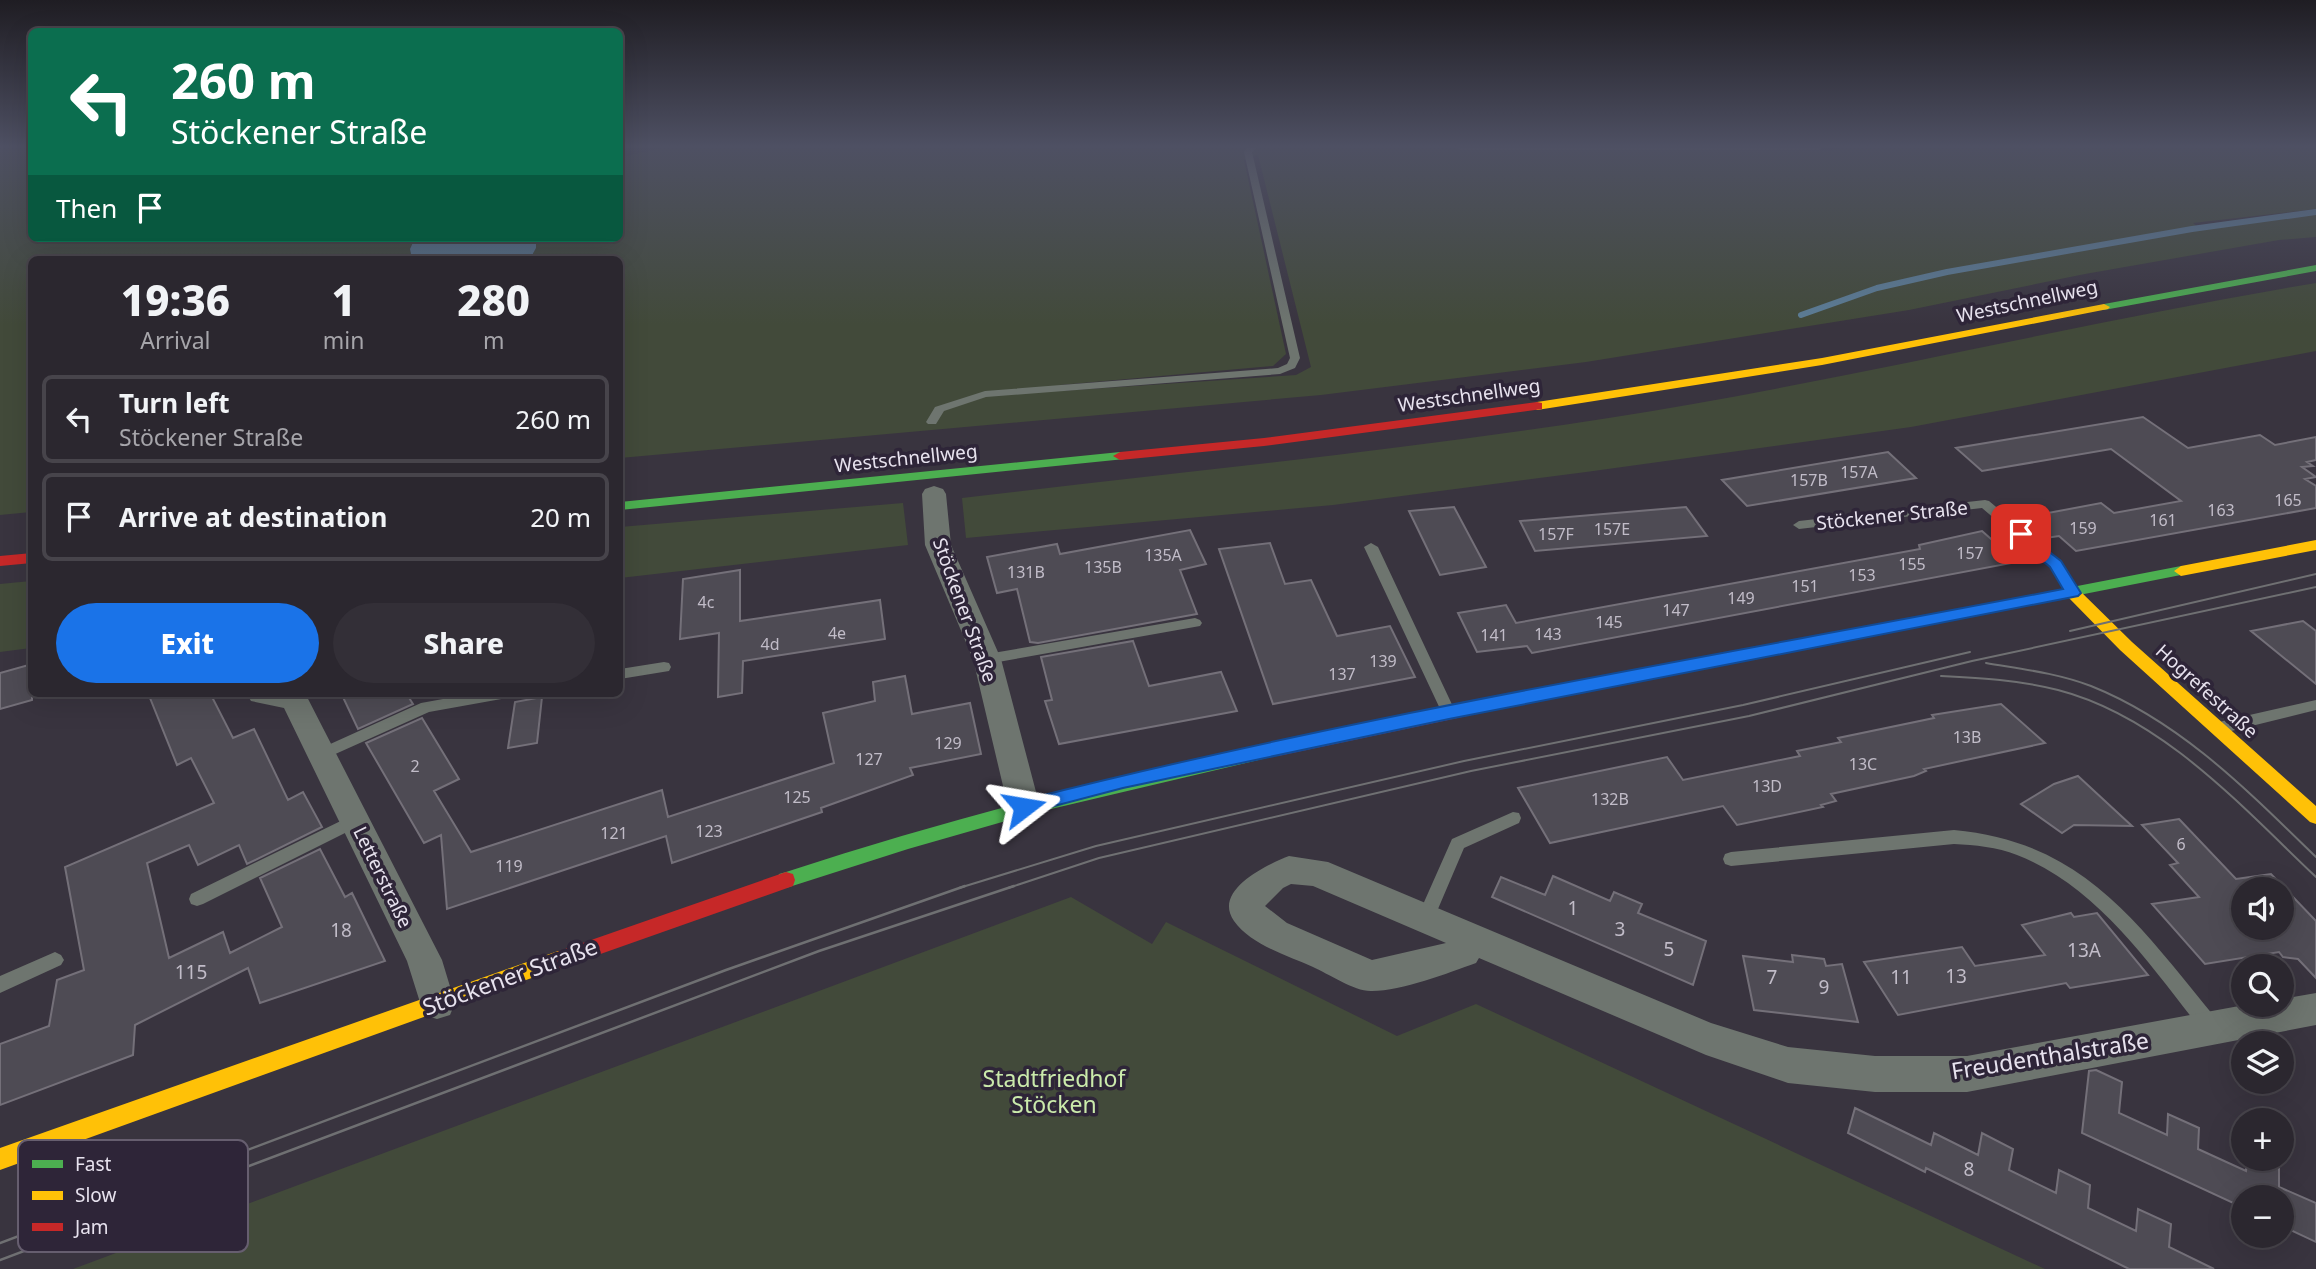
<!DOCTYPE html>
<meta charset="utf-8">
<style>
body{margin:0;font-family:"Noto Sans",sans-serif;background:#332f37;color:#f1f3f6;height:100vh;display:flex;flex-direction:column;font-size:26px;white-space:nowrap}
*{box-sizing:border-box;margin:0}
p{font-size:23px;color:#a6a5aa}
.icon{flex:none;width:38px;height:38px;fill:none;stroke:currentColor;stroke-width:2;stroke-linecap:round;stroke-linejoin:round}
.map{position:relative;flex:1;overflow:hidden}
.side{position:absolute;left:28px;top:256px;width:595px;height:441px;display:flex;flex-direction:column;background:#2b272f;border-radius:10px;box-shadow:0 7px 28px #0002,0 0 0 2px #47444b}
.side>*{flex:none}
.banner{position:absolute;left:28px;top:28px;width:595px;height:214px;border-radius:10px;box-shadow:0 7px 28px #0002,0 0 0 2px #47444b;background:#0b6e4f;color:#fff;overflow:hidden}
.fabs{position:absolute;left:2231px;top:877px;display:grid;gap:14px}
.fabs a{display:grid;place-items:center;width:63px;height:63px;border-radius:50%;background:#2b272f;box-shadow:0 7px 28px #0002,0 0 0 2px #47444b;font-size:35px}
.pin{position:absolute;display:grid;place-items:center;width:60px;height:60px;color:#fff;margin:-30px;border-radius:14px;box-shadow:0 4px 10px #0006}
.me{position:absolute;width:77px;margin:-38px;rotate:76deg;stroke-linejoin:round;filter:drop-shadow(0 0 5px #0008)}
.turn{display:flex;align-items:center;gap:24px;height:147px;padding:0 28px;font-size:32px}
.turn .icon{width:91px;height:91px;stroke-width:2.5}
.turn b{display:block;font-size:49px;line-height:60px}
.then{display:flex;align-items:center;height:66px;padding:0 28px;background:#0003;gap:14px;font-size:26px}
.eta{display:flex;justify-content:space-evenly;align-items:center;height:119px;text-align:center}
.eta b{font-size:42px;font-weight:800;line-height:49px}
.cta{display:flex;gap:14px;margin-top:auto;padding:14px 28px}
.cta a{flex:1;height:80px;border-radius:42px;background:#1a73e8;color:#fff;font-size:28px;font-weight:800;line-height:80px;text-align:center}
.cta a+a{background:#332f37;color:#f1f3f6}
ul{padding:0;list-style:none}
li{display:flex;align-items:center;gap:21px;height:88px;margin:0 14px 10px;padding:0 14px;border:4px solid #47444b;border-radius:10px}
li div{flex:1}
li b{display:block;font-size:26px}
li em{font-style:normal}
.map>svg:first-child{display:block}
</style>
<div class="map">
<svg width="2316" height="1269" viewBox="0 0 2316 1269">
<rect width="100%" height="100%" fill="#39343f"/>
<!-- green -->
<path fill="#424a3a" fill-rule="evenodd" d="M0,147H31L32,238H415L410,249L412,259H32L31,512L0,515Z
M667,147H1472L1827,151L1846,147H2316V209L2193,223L2201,230L2316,214V237L2279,240L2085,274L1909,310L1586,362L1321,395L620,458V259H530L536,248V238H620V148L626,156ZM1258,155L1311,367L1296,375L1060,391V385L1273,366L1286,354L1244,160Z
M2316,283V351L1911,427L1586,472L1333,505L966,538L962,498C1205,469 1452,446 1693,404C1902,367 2107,318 2316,283Z
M903,503L908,545L620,578V527Z
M31,581V648L0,652V584Z
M1071,897L1152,944L1166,922L1397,1036L1476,1004L2045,1269H73Z"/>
<!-- water -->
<path fill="#5c7d96" d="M415,238H536V248L530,259H412L410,249Z"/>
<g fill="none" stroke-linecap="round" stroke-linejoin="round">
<!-- stream -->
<path stroke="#5c7d96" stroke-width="6" d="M1801,315L1877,288L1947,272L2192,229L2316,212"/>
</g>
<!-- building -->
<path fill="#4e4b54" stroke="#747079" stroke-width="2" fill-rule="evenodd" d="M2143,417L2188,448L2260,435L2275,445L2316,437V460L2307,462L2313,466L2302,467L2316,477L2305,479L2316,486V508L2076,551L2059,536L2039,539L2022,525L2027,517L2101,503L2114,513L2181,501L2111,449L1982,471L1956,448Z
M1888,452L1916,478L1747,506L1722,480Z
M1454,507L1486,567L1440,575L1409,511Z
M1686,507L1707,536L1535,551L1520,521Z
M1190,530L1206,564L1180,570L1197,614L1038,643L1030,642L1017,589L997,593L987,557L1057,544L1060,554Z
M1982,531L2017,562L1532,653L1527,646L1477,652L1458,613L1506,605L1516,623L1920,549L1919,545Z
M1270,543L1285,584L1311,580L1337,636L1390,626L1415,677L1273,704L1219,549Z
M740,570V621L880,600L885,639L743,661L742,693L718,697L719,633L680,639L683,579Z
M2303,621L2316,631V684L2251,631Z
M1133,641L1149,686L1221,672L1237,711L1059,744L1045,701L1052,700L1041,657Z
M32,664V700L0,709V673Z
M905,676L912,714L970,703L981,754L910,768L913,775L821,808L822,812L672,863L666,836L447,909L441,835L424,843L366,743L422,718L459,779L434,791L471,852L662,790L668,817L834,763L823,713L875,701L873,682Z
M148,693H210L233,738L254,729L288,800L303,792L322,827L247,864L239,845L198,865L189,845L147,863L169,958L223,932L230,953L282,927L260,878L320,849L345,897L352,893L385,961L260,1003L248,968L135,1025L133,1055L0,1105V1044L49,1026L57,980L84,970L65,867L214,803L191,758L177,765Z
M341,693H406L413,704L358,729Z
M542,697L537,743L508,748L515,702Z
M2001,704L2045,743L1924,769L1926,771L1914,776L1831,794L1836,801L1821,805L1823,807L1737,825L1723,806L1550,843L1518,788L1667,757L1683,780L1800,756L1797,751L1841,742L1838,738L1934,718L1932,715Z
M2078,776L2132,826L2074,825L2062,833L2021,804L2054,784Z
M2179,819L2236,879L2271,874L2316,921V978L2298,959L2283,957L2279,952L2205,964L2152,904L2199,897L2170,865L2178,863L2142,825ZM2244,889H2282V928H2244Z
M1553,876L1610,901L1614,892L1642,904L1638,913L1706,941L1693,985L1492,897L1501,877L1545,895Z
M2071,913L2074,917L2097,913L2148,975L2070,988L2066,983L1898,1015L1864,962L1962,947L1975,966L2045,955L2022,925Z
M1792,955L1824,959L1826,966L1842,964L1858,1022L1754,1010L1743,956L1793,962Z
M2096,1070L2122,1082L2119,1113L2167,1135L2168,1114L2199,1128L2198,1149L2246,1171L2247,1158H2268L2279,1164V1187L2316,1203V1242L2282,1226V1197H2244V1208L2082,1133L2089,1071Z
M1855,1108L1931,1145L1934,1133L1978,1155L1982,1133L2013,1149L2009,1170L2056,1193L2059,1170L2090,1185L2088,1208L2136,1231L2138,1209L2171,1224L2169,1247L2214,1269H2129L1926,1168L1925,1172L1848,1133Z"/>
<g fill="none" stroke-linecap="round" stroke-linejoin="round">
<!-- lane -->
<path fill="#6e756f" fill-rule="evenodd" d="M1248,147H1257L1252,152L1300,358L1295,368L1280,374L986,397L944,411L936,424H928L926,422L935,407L985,391L1278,368L1287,364L1290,358L1244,152Z
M1456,147H1823L1819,150H1460Z
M1985,500L1989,501L2061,561L2080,593L2078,596H2068L2051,567L1982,508L1799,529L1793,525L1799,521Z
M1371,543L1378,547L1456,713L1454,717H1444L1442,713L1364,547Z
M1195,618L1200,620L1202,623L1200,626L987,664L980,659L987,654Z
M664,662L669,663L671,667L669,671L620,679V669Z
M476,693H514L512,697L507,698L429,712L322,760L317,758L314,754L317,750L421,703Z
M2316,700V710L2223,733L2218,731L2215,727L2218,723L2223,721Z
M1513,812L1519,813L1521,818L1519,823L1464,848L1432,923L1426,925L1420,923L1417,918L1452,839Z
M355,814L361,815L363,820L361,825L203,904L197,906L191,904L189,899L191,894Z
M1954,830C2086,842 2140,927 2218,1021L2220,1027L2218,1033L2211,1035L2204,1033C2151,967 2099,887 2017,855C1997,847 1975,845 1954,844L1731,866L1725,864L1723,859L1725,854L1731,852Z
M55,952L61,955L64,960L61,965L0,993V976Z"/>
<!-- street -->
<path fill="#6e756f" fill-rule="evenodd" d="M934,486L943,489L946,494L951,545L1001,659L1040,807L1035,816L1024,820L1013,816L1008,807L973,659L925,545L922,494L925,489Z
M246,693H305L442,960L455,1003L450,1015L437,1019L424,1015L407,961L284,708L251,701Z
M1289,856L1328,862L1711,1023L1788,1047L1875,1056H1967L2250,1004H2282V999L2316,993V1025L1967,1092H1875L1788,1083L1706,1055L1479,958L1476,963C1448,973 1402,991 1372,991C1355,992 1329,974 1313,967C1287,955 1251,945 1234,921C1212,890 1268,864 1289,856ZM1291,884L1313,886L1446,943L1372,960L1287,923L1265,906L1283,888Z"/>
<!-- fast -->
<path fill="#4caf50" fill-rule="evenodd" d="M2316,265V271L2104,310L2098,307L2104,304Z
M1120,452L1127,456L1125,459L620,510V502Z
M2181,566L2188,571L2186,574L1546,700L1540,698L1538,694L1540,690L1546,688Z
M1278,742L1284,744L1287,749L1284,754L1030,814L908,849L786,888L779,886L777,880L779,874L786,872C948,819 1111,777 1278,742Z"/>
<!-- slow -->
<path fill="#ffc107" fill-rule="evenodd" d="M2104,304L2110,307L2108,309L1822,365L1537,410L1531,406L1537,402L1822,358Z
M2316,540V550L2181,576L2174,571L2181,566Z
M2073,588L2078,589L2132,642L2316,806V824L2310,822L2120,650L2068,597L2065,593L2068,589Z
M558,951L565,954L568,960L565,966L0,1170V1148Z"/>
<!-- jam -->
<path fill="#c62828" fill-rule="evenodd" d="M1537,402L1542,403V409L1264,446L1120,460L1113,456L1120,452L1264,438Z
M32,553V563L0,566V556Z
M1546,688L1552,690L1554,694L1552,698L1278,756L1272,754L1269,749L1272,744L1278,742Z
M786,872L793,874L795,880L793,886L558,969L551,966L548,960L551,954Z"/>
<!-- tram-far1 -->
<path stroke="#6f7072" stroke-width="2" d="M2070,631L2316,574
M1986,663C2021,669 2057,673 2091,686C2181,722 2248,791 2316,857
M1941,676C1981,678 2019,680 2058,690C2162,717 2241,806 2316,877
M959,888L1096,846L1464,761L1743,705L1970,652
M1008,888L1099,858L1471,771L1749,716L1972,661L2316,587"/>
<!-- tram -->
<path stroke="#6f7072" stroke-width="2.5" d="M0,1243L726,970L965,886
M0,1260L819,951L1014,886"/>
</g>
<!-- sky -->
<linearGradient id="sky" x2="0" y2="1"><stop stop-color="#1f1d23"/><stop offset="0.45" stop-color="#4e5063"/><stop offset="1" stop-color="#4e5063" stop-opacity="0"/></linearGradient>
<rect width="2316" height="325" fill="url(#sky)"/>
<!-- route -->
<path fill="#1a73e8" stroke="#114b97" stroke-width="2" d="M2021,530L2061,561L2081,593L2078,596L1449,719L1123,788L1024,814L1015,807L1024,800C1366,713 1716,656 2063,589L2050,567L2015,538V531Z"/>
<g text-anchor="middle" stroke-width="7" stroke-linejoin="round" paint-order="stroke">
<!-- number labels -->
<g font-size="16" fill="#c1bcc8">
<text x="1859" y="478">157A</text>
<text x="1809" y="486">157B</text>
<text x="2288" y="506">165</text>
<text x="2221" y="516">163</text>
<text x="2163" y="526">161</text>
<text x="2083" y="534">159</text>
<text x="1612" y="535">157E</text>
<text x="1556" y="540">157F</text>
<text x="1970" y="559">157</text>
<text x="1163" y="561">135A</text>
<text x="1912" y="570">155</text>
<text x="1103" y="573">135B</text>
<text x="1026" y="578">131B</text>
<text x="1862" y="581">153</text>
<text x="1805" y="592">151</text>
<text x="1741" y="604">149</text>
<text x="706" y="608">4c</text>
<text x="1676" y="616">147</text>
<text x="1609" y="628">145</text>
<text x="837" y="639">4e</text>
<text x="1548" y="640">143</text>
<text x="1494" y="641">141</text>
<text x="770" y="650">4d</text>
<text x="1383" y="667">139</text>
<text x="1342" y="680">137</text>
<text x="1967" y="743">13B</text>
<text x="948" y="749">129</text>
<text x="869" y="765">127</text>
<text x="1863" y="770">13C</text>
<text x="415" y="772">2</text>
<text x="1767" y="792">13D</text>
<text x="797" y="803">125</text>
<text x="1610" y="805">132B</text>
<text x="709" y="837">123</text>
<text x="614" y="839">121</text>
<text x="2181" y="850">6</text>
<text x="509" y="872">119</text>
</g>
<!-- street labels -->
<g font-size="19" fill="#e7e2ee" stroke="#2e2538">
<text transform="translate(2027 301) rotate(-12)" y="7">Westschnellweg</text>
<text transform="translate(1469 395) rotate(-8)" y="7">Westschnellweg</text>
<text transform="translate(906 458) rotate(-6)" y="7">Westschnellweg</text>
<text transform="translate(1892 515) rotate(-6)" y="7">Stöckener Straße</text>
<text transform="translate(965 610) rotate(70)" y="7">Stöckener Straße</text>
<text transform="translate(2207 691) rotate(42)" y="7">Hogrefestraße</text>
<text transform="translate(383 877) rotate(64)" y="7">Letterstraße</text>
</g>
<!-- near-number labels -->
<g font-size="19" fill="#c1bcc8">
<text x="1573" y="915">1</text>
<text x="1620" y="936">3</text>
<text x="341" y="937">18</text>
<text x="1669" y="956">5</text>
<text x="2084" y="957">13A</text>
<text x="191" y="979">115</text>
<text x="1956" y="983">13</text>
<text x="1772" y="984">7</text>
<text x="1901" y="984">11</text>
<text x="1824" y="994">9</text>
<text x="1969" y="1176">8</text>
</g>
<!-- near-street labels -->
<g font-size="23" fill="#e7e2ee" stroke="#2e2538">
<text transform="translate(510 977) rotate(-20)" y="8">Stöckener Straße</text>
<text transform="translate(2050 1056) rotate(-9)" y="8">Freudenthalstraße</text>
</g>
<!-- near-park labels -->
<g font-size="23" fill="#caeaab" stroke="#2e2538">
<text x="1054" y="1087">Stadtfriedhof<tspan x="1054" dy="26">Stöcken</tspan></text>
</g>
</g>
<!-- legend -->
<rect x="18" y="1140" width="230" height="112" rx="10" fill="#2e2538" stroke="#665e6f" stroke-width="2"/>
<rect x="32" y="1160" width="31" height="8" fill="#4caf50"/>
<rect x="32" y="1191" width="31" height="9" fill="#ffc107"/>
<rect x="32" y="1223" width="31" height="8" fill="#c62828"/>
<g font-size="19" fill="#e7e2ee">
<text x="75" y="1171">Fast</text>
<text x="75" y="1202">Slow</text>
<text x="75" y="1234">Jam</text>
</g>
</svg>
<div class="fabs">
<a><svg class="icon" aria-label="sound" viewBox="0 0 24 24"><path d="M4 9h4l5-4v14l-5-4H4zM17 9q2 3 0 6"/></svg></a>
<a><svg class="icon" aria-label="search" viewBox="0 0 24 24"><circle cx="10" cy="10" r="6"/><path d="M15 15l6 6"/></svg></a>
<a><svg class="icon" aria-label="layers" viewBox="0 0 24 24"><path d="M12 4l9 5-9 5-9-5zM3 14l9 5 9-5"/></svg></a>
<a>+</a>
<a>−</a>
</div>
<div class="pin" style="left:2021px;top:534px;background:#d93025"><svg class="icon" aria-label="arrive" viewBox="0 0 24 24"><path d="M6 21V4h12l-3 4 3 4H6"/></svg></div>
<svg class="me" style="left:1024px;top:807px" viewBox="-20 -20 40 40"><path d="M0-17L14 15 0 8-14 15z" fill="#1a73e8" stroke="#fff" stroke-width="4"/></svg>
<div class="banner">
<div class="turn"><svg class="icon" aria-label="left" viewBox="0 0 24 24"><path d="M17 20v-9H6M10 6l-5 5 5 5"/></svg><div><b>260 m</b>Stöckener Straße</div></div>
<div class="then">Then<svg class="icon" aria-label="arrive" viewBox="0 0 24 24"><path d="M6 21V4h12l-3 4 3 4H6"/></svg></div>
</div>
<section class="side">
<div class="eta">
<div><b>19:36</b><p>Arrival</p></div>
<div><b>1</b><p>min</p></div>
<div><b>280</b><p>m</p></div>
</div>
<ul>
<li><svg class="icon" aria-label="left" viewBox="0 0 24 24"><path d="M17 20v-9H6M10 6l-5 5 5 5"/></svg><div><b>Turn left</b><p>Stöckener Straße</p></div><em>260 m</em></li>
<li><svg class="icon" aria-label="arrive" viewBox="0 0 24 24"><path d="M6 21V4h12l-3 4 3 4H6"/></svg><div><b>Arrive at destination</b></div><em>20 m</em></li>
</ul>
<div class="cta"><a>Exit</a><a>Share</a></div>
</section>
</div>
